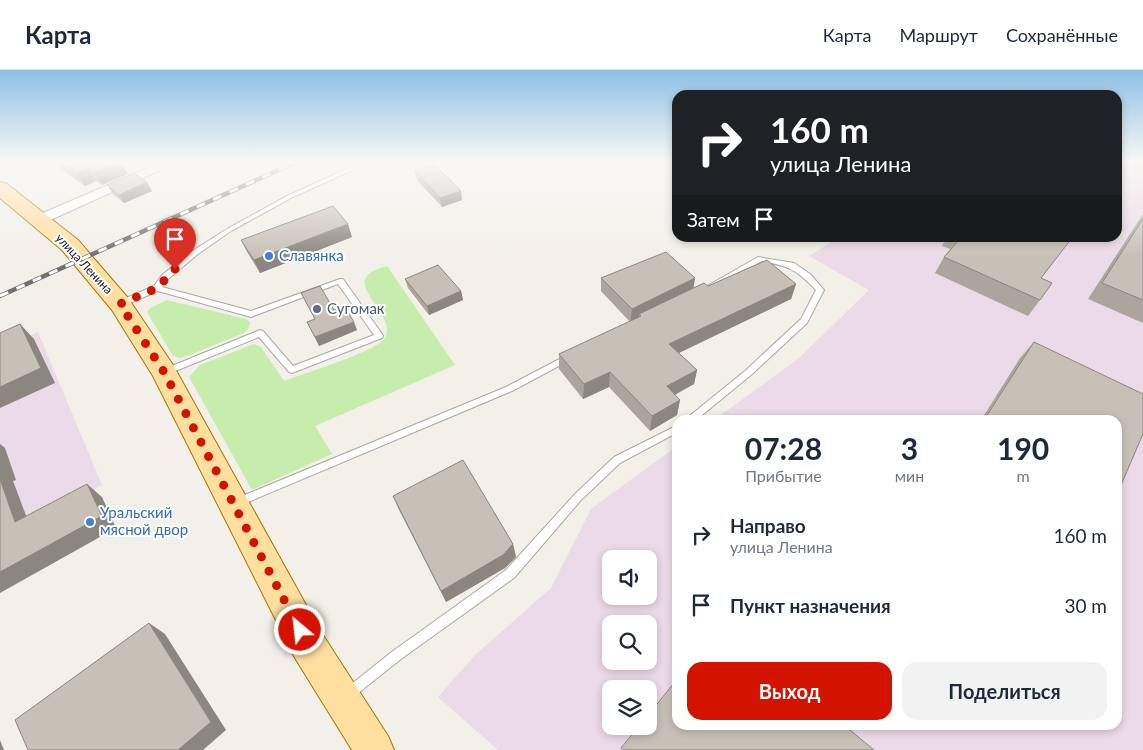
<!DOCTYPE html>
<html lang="ru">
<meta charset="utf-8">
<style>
body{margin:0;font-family:Lato,sans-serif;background:#f2f2f3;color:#1f2937;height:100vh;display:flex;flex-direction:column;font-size:19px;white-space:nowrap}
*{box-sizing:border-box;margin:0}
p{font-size:16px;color:#747a83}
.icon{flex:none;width:28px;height:28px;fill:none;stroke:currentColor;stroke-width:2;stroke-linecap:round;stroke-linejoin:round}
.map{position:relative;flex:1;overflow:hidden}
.side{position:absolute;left:672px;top:345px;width:450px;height:315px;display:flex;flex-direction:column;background:#fff;border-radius:15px;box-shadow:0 2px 8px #0003}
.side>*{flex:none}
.hud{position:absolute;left:672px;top:20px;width:450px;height:152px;border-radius:15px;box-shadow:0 2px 8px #0003;background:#202124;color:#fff;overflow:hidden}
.buttons{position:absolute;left:602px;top:480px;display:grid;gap:10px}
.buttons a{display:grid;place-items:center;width:55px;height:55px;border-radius:10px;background:#fff;box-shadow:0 2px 8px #0003;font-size:25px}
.pin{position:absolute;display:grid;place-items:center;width:42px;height:42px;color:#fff;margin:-51px -21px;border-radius:50% 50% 50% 0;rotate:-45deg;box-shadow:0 0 5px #0007}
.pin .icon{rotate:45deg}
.me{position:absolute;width:55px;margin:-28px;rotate:332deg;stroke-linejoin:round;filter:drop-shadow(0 0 4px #0008)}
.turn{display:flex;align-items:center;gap:18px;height:105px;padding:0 15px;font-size:22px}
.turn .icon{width:65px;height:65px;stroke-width:2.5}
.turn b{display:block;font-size:35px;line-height:42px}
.then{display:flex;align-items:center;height:48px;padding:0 15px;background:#0003;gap:10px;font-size:19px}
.eta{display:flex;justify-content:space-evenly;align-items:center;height:85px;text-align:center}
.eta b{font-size:30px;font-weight:700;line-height:35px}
.cta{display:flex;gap:10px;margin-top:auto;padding:10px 15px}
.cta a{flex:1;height:58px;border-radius:15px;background:#d31300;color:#fff;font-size:20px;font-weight:700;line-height:58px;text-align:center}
.cta a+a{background:#f2f2f3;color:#1f2937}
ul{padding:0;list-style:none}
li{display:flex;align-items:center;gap:15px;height:70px;padding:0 15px}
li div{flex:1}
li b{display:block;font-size:19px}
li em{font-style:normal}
header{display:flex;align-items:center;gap:30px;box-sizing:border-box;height:70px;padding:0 25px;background:#fff;border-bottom:1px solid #e0e1e3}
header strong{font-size:24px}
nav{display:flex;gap:28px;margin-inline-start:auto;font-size:18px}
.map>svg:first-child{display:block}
</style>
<header>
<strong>Карта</strong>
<nav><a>Карта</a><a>Маршрут</a><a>Сохранённые</a></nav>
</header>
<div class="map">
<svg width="1143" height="680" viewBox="0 0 1143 680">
<rect width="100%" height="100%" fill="#f2f0e8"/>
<!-- industrial -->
<path fill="#ebdae7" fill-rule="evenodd" d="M1118,93H1143V680H498L438,627L475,585L551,518L591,439L677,376L678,655H1118V350H714L798,289L869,220L809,186L833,171L827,168H1118ZM611,489H649V526H611ZM611,554H649V591H611ZM611,619H649V656H611Z
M38,262L102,415L0,470V278Z"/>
<!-- grass -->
<path fill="#c7edad" d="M387,196L455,295L315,356L332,384L252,420L189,307L200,295L254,274L261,277L284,311C302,304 375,282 384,269C399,247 350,219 369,204C373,200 381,198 387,196Z
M167,230L246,249L250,252L249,258L244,263L190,285L181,288L173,286L147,242L150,238Z"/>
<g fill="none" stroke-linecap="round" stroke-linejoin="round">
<defs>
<path id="lane" d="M0,93H7L0,97Z
M360,93H368L291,128L231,161L198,184L168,209L162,217L251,241L340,209H343L382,264L383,266L382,268L292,303L289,302L259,267L168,304H162L161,302L162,300L260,260L263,261L293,296L374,265L338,214L251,247L158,221L123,236H117L116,234L117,232L154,216L162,205L194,180L227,159L287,126Z
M758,187L794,193L810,204L824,220L807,253L751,305L696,350H686L687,348L745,301L801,249L816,220C796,199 790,197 762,191L716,217H713L709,215Z
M569,284L572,285L573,287L572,289L512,321L241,435L238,436L235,435L233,432L235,429L506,317Z
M678,355V362L620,393L581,430L514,508L401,589L352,628L348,630L344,628L342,624L344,620L393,581L506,500L575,424L614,387Z"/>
<path id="street" d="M159,93H176L46,152H36L34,149L36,146Z"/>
<path id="primary" d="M0,112L7,114L78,170L128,228L173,295L321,562L388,666L394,680H352L295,588L153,306L112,240L62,180L0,128Z"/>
</defs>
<!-- lane casing -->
<use href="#lane" stroke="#a9a9a9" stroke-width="2"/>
<!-- street casing -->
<use href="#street" stroke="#a9a9a9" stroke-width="2"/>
<!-- primary casing -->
<use href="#primary" stroke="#9f7900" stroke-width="2"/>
<!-- lane -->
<use href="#lane" fill="#fff" fill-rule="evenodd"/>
<!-- street -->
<use href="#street" fill="#fff" fill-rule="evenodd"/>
<!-- primary -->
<use href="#primary" fill="#ffdfa0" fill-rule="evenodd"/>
<defs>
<path id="rail" d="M0,226L294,93"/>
</defs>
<!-- rail casing -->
<use href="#rail" stroke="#707070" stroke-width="4.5"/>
<!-- rail -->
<use href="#rail" stroke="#fff" stroke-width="3" stroke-dasharray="9" stroke-linecap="butt"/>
</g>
<!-- wall -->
<path fill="#aba59d" d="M55,93H121L128,104L102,115L96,111L85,116L57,96Z
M415,101L461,121L462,130L442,137L417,110Z
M107,115L152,121L124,133L113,124Z
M1143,144V253L1088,229Z
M352,167L260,203L247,182L241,170Z
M946,168H1072L1041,208L1040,230L1028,246L935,203L944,187L950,179L942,176Z
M601,208H695L693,218L708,216L796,214L791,229L679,283L697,300L694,314L675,325L680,330L677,345L650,361L609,317L583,329L559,299V284L630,252L601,221Z
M405,209L461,221L463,230L429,245L408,218Z
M301,223L334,240L357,260L319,276L307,252L315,249Z
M1034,272L1118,350H981L1020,288Z
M393,426L513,474L516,487L505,498L446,532L399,440Z"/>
<!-- shaded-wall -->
<path fill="#8b8680" d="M117,93H121L128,104L102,115L94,103Z
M88,98L96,111L85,116L77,103Z
M147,112L152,121L124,133L119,125Z
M461,121L462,130L442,137L440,128Z
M348,154L352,167L260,203L254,190Z
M695,208L693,221L639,244V248L630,252L632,239Z
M796,214L791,229L666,289L669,274Z
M461,221L463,230L429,245L427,236Z
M354,252L357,260L319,276L315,267Z
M20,254L34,269L55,313L0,338V317Z
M697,300L694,314L664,330L667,316Z
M610,302L609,317L583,329L584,314Z
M680,330L677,345L650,361L652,346Z
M0,374L5,378L16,410L13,411L33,464L15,452L0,409Z
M87,414L102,427L116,458L0,523V502Z
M513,474L516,487L505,498L446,532L441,521Z
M149,553L165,564L226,660L203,680H178Z
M0,670L4,680H0Z"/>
<!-- building -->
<path fill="#c7c0b7" stroke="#8b8680" d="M62,93H117L94,103L88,98L77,103Z
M1118,93H1129L1118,108Z
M434,94L461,121L440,128L415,101Z
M134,103L147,112L119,125L107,115Z
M333,136L348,154L254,190L241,170Z
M1143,149V230L1102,213Z
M961,168H1072L1041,208L1052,213L1040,230L944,187Z
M666,182L695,208L632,239L601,208Z
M767,190L796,214L669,274L697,300L667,316L680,330L652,346L610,302L584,314L559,284L641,246L639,244L704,213L708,216Z
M438,195L461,221L427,236L405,209Z
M320,216L334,240L344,236L354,252L315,267L307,252L315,249L301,223Z
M20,254L41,298L0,317V263Z
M1034,272L1143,324V364L1118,422V350H984Z
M463,390L513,474L503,485L441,521L393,426Z
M0,409L15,452L87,414L102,446L0,502Z
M149,553L211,652L178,680H28L15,650Z
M678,608V655H844L874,680H623L621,678L639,656H649V644Z"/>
<!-- sky -->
<linearGradient id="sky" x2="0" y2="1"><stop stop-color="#8ebfe5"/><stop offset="0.49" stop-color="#f9f8f5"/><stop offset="1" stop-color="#f9f8f5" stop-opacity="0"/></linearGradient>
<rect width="1143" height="188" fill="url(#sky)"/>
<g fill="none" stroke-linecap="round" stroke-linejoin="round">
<!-- route -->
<path stroke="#d31300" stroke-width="9" stroke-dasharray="0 16.2" d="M175,199L157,218L120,234L164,302L300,560"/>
</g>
<!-- markers -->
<g fill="#3f7fe0" stroke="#fff" stroke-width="2">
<circle cx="269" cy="186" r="5"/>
<circle cx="90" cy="452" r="5"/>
</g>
<circle fill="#5c6f8a" stroke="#fff" stroke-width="2" cx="317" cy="239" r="5"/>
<g text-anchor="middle" stroke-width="4" stroke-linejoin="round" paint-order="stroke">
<!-- far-street labels -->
<g font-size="12" fill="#222" stroke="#fff">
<text transform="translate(84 194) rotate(47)" y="4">улица Ленина</text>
</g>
<!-- shop labels -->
<g font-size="15" fill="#366cbe" stroke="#fff" text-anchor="start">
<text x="279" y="191">Славянка</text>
<text x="100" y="448">Уральский<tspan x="100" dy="17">мясной двор</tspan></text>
</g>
<!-- service labels -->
<g font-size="15" fill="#4e5e75" stroke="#fff" text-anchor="start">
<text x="327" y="244">Сугомак</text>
</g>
</g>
</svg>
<div class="buttons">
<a><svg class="icon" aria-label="sound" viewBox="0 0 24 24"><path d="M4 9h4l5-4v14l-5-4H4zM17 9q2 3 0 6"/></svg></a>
<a><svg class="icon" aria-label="search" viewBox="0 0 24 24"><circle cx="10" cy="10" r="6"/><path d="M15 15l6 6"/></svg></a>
<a><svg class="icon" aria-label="layers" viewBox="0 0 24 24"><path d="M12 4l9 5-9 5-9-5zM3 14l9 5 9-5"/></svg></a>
</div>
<div class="pin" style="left:175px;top:199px;background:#d93025"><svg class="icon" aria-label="arrive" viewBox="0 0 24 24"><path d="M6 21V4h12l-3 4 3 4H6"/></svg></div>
<svg class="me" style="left:300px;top:560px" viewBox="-20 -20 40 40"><circle r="17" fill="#d31300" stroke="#fff" stroke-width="3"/><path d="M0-11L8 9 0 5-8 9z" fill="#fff"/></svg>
<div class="hud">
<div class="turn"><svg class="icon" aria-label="right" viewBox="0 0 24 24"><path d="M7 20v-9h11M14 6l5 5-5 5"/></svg><div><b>160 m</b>улица Ленина</div></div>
<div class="then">Затем<svg class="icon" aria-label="arrive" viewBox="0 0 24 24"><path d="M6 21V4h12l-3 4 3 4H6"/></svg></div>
</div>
<section class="side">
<div class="eta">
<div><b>07:28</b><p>Прибытие</p></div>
<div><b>3</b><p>мин</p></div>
<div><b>190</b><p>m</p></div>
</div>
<ul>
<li><svg class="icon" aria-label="right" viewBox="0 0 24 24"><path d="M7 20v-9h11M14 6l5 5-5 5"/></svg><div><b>Направо</b><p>улица Ленина</p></div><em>160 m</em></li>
<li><svg class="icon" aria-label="arrive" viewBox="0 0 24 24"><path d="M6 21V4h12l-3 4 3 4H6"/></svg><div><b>Пункт назначения</b></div><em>30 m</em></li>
</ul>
<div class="cta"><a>Выход</a><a>Поделиться</a></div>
</section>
</div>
